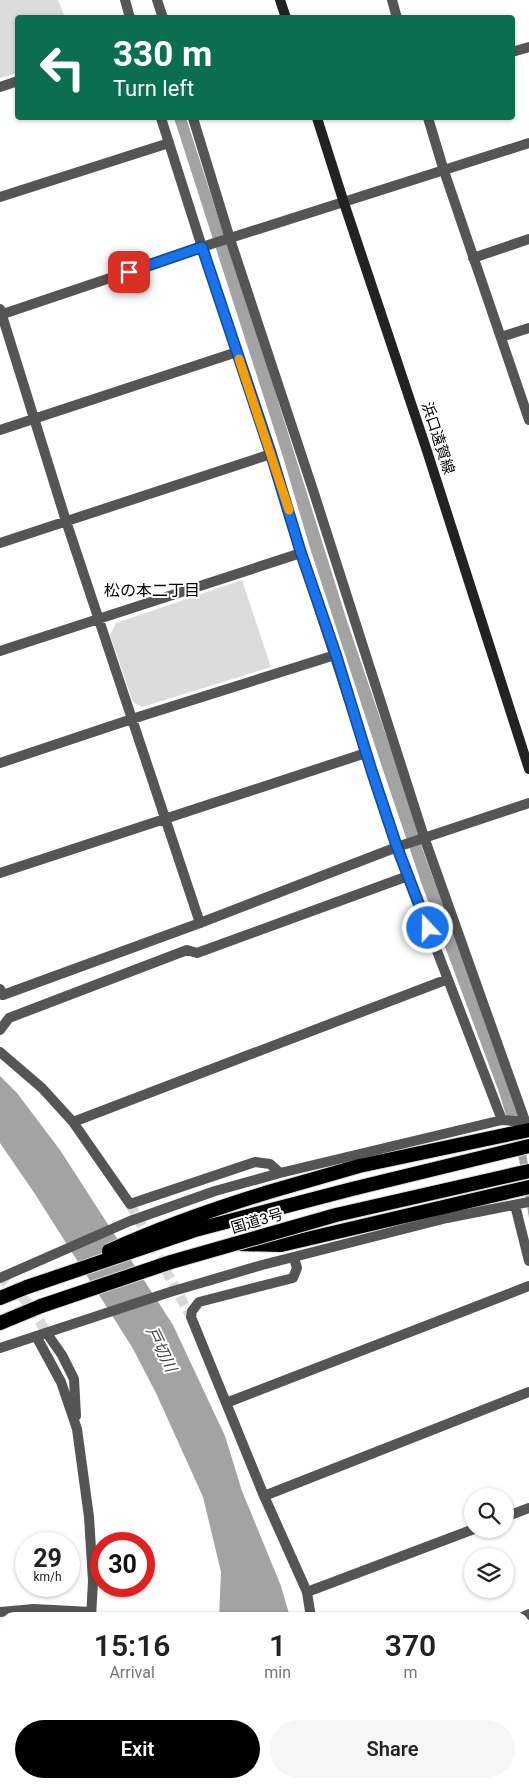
<!DOCTYPE html>
<meta charset="utf-8">
<style>
body{margin:0;font-family:Roboto,"Noto Sans JP",sans-serif;background:#f6f6f6;color:#222;height:100vh;display:flex;flex-direction:column;font-size:19px;white-space:nowrap}
*{box-sizing:border-box;margin:0}
p{font-size:16px;color:#767676}
.icon{flex:none;width:28px;height:28px;fill:none;stroke:currentColor;stroke-width:2;stroke-linecap:round;stroke-linejoin:round}
.map{position:relative;flex:1;overflow:hidden}
.panel{position:absolute;left:0px;top:1612px;width:530px;height:176px;display:flex;flex-direction:column;background:#fff;border-radius:15px 15px 0 0;box-shadow:0 1px 4px #0004}
.panel>*{flex:none}
.hud{position:absolute;left:15px;top:15px;width:500px;height:105px;border-radius:5px;box-shadow:0 1px 4px #0004;background:#0b6e4f;color:#fff;overflow:hidden}
.controls{position:absolute;left:464px;top:1488px;display:grid;gap:10px}
.controls a{display:grid;place-items:center;width:50px;height:50px;border-radius:50%;background:#fff;box-shadow:0 1px 4px #0004;font-size:25px}
.speed{position:absolute;left:15px;top:1532px;display:flex;gap:10px;font-size:25px;font-weight:700;text-align:center}
.speed>*{display:grid;place-content:center;width:65px;height:65px;border-radius:50%;background:#fff;box-shadow:0 1px 4px #0004;line-height:1}
.speed small{font-size:12px;font-weight:400}
.speed .limit{border:8px solid #d22;background:#fff;color:#111}
.pin{position:absolute;display:grid;place-items:center;width:42px;height:42px;color:#fff;margin:-21px;border-radius:10px;box-shadow:0 2px 8px #0006}
.me{position:absolute;width:55px;margin:-28px;rotate:339deg;stroke-linejoin:round;filter:drop-shadow(0 0 4px #0008)}
.turn{display:flex;align-items:center;gap:18px;height:105px;padding:0 15px;font-size:22px}
.turn .icon{width:65px;height:65px;stroke-width:2.5}
.turn b{display:block;font-size:35px;line-height:42px}
.eta{display:flex;justify-content:space-evenly;align-items:center;height:85px;text-align:center}
.eta b{font-size:30px;font-weight:600;line-height:35px}
.button{display:flex;gap:10px;margin-top:auto;padding:10px 15px}
.button a{flex:1;height:58px;border-radius:30px;background:#000;color:#fff;font-size:20px;font-weight:600;line-height:58px;text-align:center}
.button a+a{background:#f6f6f6;color:#222}
.map>svg:first-child{display:block}
</style>
<div class="map">
<svg width="529" height="1788" viewBox="0 0 529 1788">
<rect width="100%" height="100%" fill="#fff"/>
<!-- green -->
<path fill="#dcdcdc" d="M0,0H58L65,17L18,18L17,73L0,78Z
M242,580L271,667L142,707L133,702L110,635L116,623Z"/>
<!-- water -->
<path fill="#a3a3a3" d="M174,118H186L234,266L265,355L278,401L347,621L406,794L422,848L518,1109L529,1170V1218L519,1159L499,1092L422,885L382,767L310,548L283,457Z
M0,1076L17,1093L60,1150L173,1325L225,1436L242,1491L281,1586L290,1617H219L221,1572L203,1497L156,1393L132,1347L35,1194L0,1143Z
M146,1784H225L221,1788H142Z"/>
<g fill="none" stroke-linecap="round" stroke-linejoin="round">
<!-- minor-tunnel -->
<path stroke="#d9d9d9" stroke-width="10" stroke-dasharray="10 5" stroke-linecap="butt" d="M130,1204L191,1317
M0,1276L29,1304L48,1335"/>
<defs>
<path id="trunk" d="M272,1191L359,1166L529,1130
M239,1244L281,1245L529,1187
M0,1298L27,1287
M0,1323L41,1306"/>
</defs>
<!-- trunk casing -->
<use href="#trunk" stroke="#dbdbdb" stroke-width="16"/>
<!-- minor -->
<path stroke="#555" stroke-width="10" d="M157,0L163,18
M392,0L397,18
M512,52L529,47
M0,87L18,81
M193,118L230,239L313,490L424,837L525,1121
M428,118L444,171L529,420
M0,197L169,143
M473,258L529,239
M0,309L66,521L200,923
M501,337L529,328
M0,430L237,352
M0,543L271,454
M0,651L301,553
M0,763L132,719L335,655
M397,847L502,1120
M0,873L366,753
M0,1030L9,1018L187,950L197,953L408,876
M0,1052L42,1088L73,1122L130,1204L255,1162L270,1164L280,1173
M73,1122L448,979
M515,1205L529,1261
M294,1258L297,1268L293,1278L199,1302L192,1311L191,1317L264,1496L307,1592
M0,1278L130,1221L215,1191L280,1173L502,1120L529,1122
M48,1335L62,1355L74,1379L76,1416
M36,1336L61,1382L77,1429L89,1517L93,1581L91,1618
M0,1348L170,1292L262,1265L447,1218L529,1202
M226,1403L529,1286
M264,1496L529,1392
M0,1612L34,1609L91,1612
M520,1618L529,1614
M525,1724L529,1722
M0,1741L5,1742
M53,1788L55,1784
M232,1788L236,1784
M267,1788L268,1784
M355,1788L366,1784"/>
<!-- tertiary -->
<path stroke="#555" stroke-width="10" d="M125,0L130,18
M161,118L202,247L271,454L301,553L397,847
M0,315L202,247L529,143
M0,989L3,995L200,923L397,847L529,803
M505,1517L529,1508
M311,1618L307,1592L474,1529
M338,1784L339,1788"/>
<!-- secondary -->
<path stroke="#222" stroke-width="10" d="M280,0L286,18
M317,118L344,203L427,451L529,769"/>
<!-- trunk -->
<use href="#trunk" stroke="#000" stroke-width="14"/>
<defs>
<path id="trunk-bridge" d="M109,1251C162,1227 216,1208 272,1191
M27,1287L195,1230L352,1189L529,1146
M41,1306L171,1262L336,1215L529,1171"/>
</defs>
<!-- trunk-bridge casing -->
<use href="#trunk-bridge" stroke="#dbdbdb" stroke-width="16" stroke-linecap="butt"/>
<!-- trunk-bridge -->
<use href="#trunk-bridge" stroke="#000" stroke-width="14"/>
</g>
<g fill="none" stroke-linecap="round" stroke-linejoin="round">
<defs>
<path id="route" d="M129,272L202,247L271,454L301,553L336,655L372,772L397,847L428,928"/>
</defs>
<!-- route casing -->
<use href="#route" stroke="#114b97" stroke-width="12"/>
<!-- route -->
<use href="#route" stroke="#1a73e8" stroke-width="9"/>
<!-- slow -->
<path stroke="#f59e0b" stroke-width="9" d="M239,359L289,510"/>
</g>
<g text-anchor="middle" stroke-width="4" stroke-linejoin="round" paint-order="stroke">
<!-- street labels -->
<g font-size="15" fill="#000" stroke="#fff">
<text transform="translate(438 438) rotate(72)" y="5">浜口遠賀線</text>
<text transform="translate(257 1221) rotate(-16)" y="5">国道3号</text>
</g>
<!-- neighbourhood labels -->
<g font-size="16" fill="#000" stroke="#fff">
<text x="152" y="596">松の本二丁目</text>
</g>
<!-- water labels -->
<g font-size="16" font-style="italic" fill="#444" stroke="#fff">
<text transform="translate(162 1349) rotate(64)" y="6">戸切川</text>
</g>
</g>
</svg>
<div class="controls">
<a><svg class="icon" aria-label="search" viewBox="0 0 24 24"><circle cx="10" cy="10" r="6"/><path d="M15 15l6 6"/></svg></a>
<a><svg class="icon" aria-label="layers" viewBox="0 0 24 24"><path d="M12 4l9 5-9 5-9-5zM3 14l9 5 9-5"/></svg></a>
</div>
<div class="speed"><div>29<small>km/h</small></div><div class="limit">30</div></div>
<div class="pin" style="left:129px;top:272px;background:#d93025"><svg class="icon" aria-label="arrive" viewBox="0 0 24 24"><path d="M6 21V4h12l-3 4 3 4H6"/></svg></div>
<svg class="me" style="left:428px;top:928px" viewBox="-20 -20 40 40"><circle r="17" fill="#1a73e8" stroke="#fff" stroke-width="3"/><path d="M0-11L8 9 0 5-8 9z" fill="#fff"/></svg>
<div class="hud">
<div class="turn"><svg class="icon" aria-label="left" viewBox="0 0 24 24"><path d="M17 20v-9H6M10 6l-5 5 5 5"/></svg><div><b>330 m</b>Turn left</div></div>
</div>
<section class="panel">
<div class="eta">
<div><b>15:16</b><p>Arrival</p></div>
<div><b>1</b><p>min</p></div>
<div><b>370</b><p>m</p></div>
</div>
<div class="button"><a>Exit</a><a>Share</a></div>
</section>
</div>
